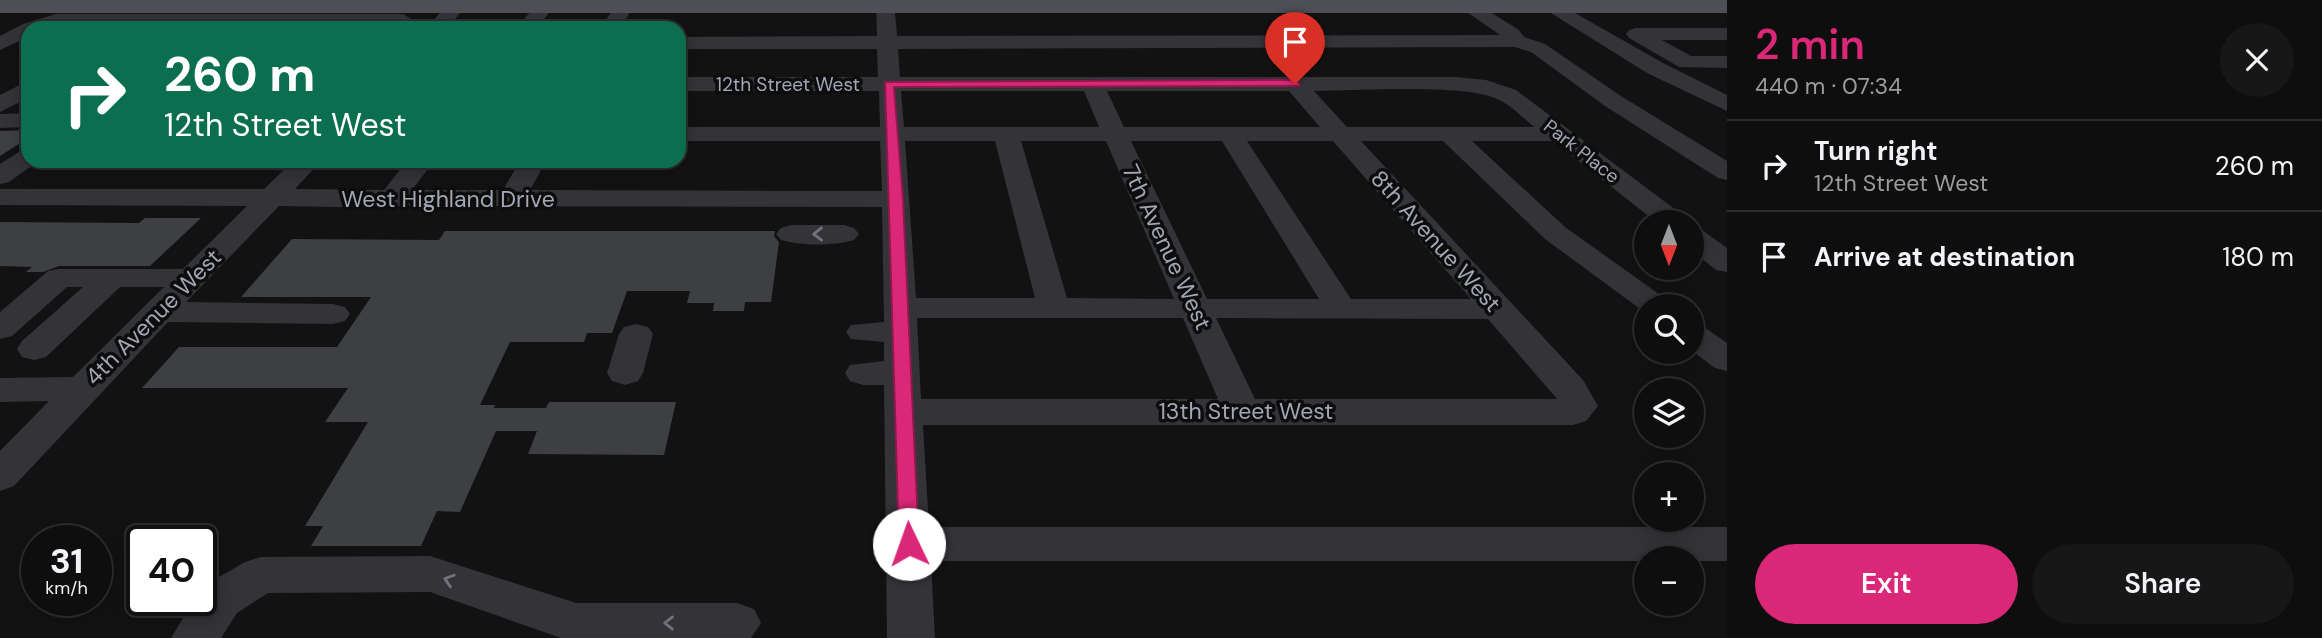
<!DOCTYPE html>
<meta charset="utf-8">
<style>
body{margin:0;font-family:"DM Sans",sans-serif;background:#171717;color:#f1f3f6;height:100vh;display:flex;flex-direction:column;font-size:26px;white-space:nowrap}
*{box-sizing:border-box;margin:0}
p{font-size:23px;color:#9b9c9e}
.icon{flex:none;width:38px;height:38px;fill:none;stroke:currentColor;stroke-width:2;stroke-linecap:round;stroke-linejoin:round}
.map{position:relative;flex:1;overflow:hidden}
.side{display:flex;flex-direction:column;background:#0e0e0e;width:595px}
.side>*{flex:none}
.hud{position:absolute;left:21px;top:21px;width:665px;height:147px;border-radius:21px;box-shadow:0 4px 18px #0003,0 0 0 2px #2e2e2e;background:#0b6e4f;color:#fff;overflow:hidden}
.needle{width:46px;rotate:180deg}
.fabs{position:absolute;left:1634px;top:210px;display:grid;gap:14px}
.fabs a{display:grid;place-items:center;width:70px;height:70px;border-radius:50%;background:#0e0e0e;box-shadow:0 4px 18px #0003,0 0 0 2px #2e2e2e;font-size:35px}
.speed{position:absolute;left:21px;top:525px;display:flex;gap:14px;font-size:35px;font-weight:700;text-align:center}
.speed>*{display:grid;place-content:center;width:91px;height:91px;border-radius:50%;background:#0e0e0e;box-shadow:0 4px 18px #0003,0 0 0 2px #2e2e2e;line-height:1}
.speed small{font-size:18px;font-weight:400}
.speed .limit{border:4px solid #111;border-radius:10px;background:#fff;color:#111}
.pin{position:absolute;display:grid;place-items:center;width:60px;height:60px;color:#fff;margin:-72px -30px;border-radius:50% 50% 50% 0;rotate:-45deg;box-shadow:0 0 7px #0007}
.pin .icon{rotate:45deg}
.me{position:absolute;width:77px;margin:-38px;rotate:357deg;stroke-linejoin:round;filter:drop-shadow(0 0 5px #0008)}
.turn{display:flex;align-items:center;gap:24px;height:147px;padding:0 28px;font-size:32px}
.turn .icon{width:91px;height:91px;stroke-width:2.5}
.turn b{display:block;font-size:49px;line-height:60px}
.round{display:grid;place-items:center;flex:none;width:74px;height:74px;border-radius:37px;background:#171717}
.summary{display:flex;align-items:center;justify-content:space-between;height:119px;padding:0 28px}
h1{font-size:42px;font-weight:600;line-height:52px;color:#db2777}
.cta{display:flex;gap:14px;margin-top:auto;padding:14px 28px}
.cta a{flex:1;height:80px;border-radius:42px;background:#db2777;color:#fff;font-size:28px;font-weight:600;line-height:80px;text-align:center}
.cta a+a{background:#171717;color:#f1f3f6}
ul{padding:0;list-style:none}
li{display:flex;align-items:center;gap:21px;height:91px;padding:0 28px;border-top:2px solid #2e2e2e}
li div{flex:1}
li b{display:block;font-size:26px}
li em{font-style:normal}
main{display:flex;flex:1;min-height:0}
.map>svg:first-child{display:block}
</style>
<main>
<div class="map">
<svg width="1727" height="638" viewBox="0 0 1727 638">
<rect width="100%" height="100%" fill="#121213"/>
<!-- building -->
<path fill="#3e3f43" d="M28,130V138L0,156V131Z
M145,218H201L150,266H59L43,272H26L32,267L0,266V222L139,223Z
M445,231H775L774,236L779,242L771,302H745L744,311H713L714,303H687L690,291H627L612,333H587L584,342H510L480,405H495L494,408H546L549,402H676L664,455L528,454L537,431H496L460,512L437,511L421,546H311L323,526H305L368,422H325L348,388H142L179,347H337L371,297H241L292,239L439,240Z"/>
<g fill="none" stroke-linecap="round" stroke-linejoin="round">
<!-- minor -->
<path fill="#333338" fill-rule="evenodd" d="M452,0H472L447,28H426Z
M628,0L634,5L621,28H601L618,1Z
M876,0H894L897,36L1500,35L1464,10L1462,6L1464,2L1471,0L1519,30L1524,37L1545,44L1621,96L1727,161V180L1718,178L1605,106L1531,52L1515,47L898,49L900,77H1456L1486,80L1516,90L1684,216L1688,222H1656L1553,141H1472L1565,227L1666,299L1670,306H1647V314L1545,239L1443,141H1361L1583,380L1598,406L1586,421L1573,425H923L929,527H1727V561H1692V558H1647V561H931L935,638H887L884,385H863L850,381L845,373L850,365L884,361V342L851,339L846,332L851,325L884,322L882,207L399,206L390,208L279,206L186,302L333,304L345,307L350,314L345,321L333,324L168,322L14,486L0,491V451L49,401L0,402V378L73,377L164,287H120L46,357L34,360L22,357L17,349L22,341L83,287H67L12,336L0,339V312L48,271L59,269H183L247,206L0,205V189H264L293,161H321L295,189L384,190L407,161H434L412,190H503L520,161H546L530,190L882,191L880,141H679V127H880L879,91H679V77H878L877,49H679V37L877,36ZM901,91H1084L1099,127H904ZM1107,91H1289L1320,127H1124ZM1314,91C1354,91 1468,83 1499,100C1512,106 1523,118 1534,127H1347ZM905,141H995L1035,298H916ZM1021,141H1106L1174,299L1067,298ZM1131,141H1222L1319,299H1207ZM1247,141H1333L1471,299H1351ZM917,318H1183L1218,399H921ZM1216,318L1488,319L1557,399H1255Z
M1530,0H1552L1663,63L1727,95V111L1647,73Z
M539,1L549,0L555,5L537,28H517Z
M56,14H403L413,20L406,28H385L386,26L28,28V37L0,50V36L23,24Z
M1636,28H1727V40H1662L1691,56H1727V68L1679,67L1629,38L1626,34L1629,30Z
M28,81V98L0,112V95Z
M28,113V127L0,128V114Z
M28,149V161L37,162L9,182L0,184V164L19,152Z
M791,225H844L854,228L859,234L854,240C833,246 802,246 781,240L776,234L781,228Z
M1692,227L1702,230L1727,248V272L1716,270L1692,251Z
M636,324L648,327L653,334L643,373L638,381L625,385L612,381L607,373L619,334L624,327Z
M1692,324L1704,327L1727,343V371L1715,368L1692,351Z
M430,556L576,603H737L754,609L761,623L751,638H561L430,592L268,593L237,613L221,638H171L194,600H201V590L205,585L245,562L261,557Z"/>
<!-- major -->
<path fill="#4f4f57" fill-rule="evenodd" d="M0,0H1727V13H0Z"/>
</g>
<!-- one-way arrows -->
<defs><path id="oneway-chevron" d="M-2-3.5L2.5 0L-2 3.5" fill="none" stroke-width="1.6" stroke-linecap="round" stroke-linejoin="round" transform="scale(1.75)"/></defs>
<g stroke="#71727c">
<use href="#oneway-chevron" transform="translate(818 234) rotate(179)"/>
<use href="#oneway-chevron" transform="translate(449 580) rotate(-162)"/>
<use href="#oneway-chevron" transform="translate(669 623) rotate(-180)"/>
</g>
<!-- route -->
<path fill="#db2777" stroke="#8e194d" stroke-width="2" d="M1295,80L1300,84L1299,86L894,87L903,199L919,544L916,550L909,552L902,550L899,544L885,82Z"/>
<g text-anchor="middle" stroke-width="7" stroke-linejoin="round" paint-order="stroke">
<!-- far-street labels -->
<g font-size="19" fill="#a3a6b4" stroke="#0d0d0e">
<text x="788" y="91">12th Street West</text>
<text transform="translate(1582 151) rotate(38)" y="7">Park Place</text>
</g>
<!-- street labels -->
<g font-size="23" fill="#a3a6b4" stroke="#0d0d0e">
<text x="448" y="207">West Highland Drive</text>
<text transform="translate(1436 241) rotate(48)" y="8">8th Avenue West</text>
<text transform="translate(1167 247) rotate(65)" y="8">7th Avenue West</text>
<text transform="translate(153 317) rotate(-45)" y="8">4th Avenue West</text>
<text x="1246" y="419">13th Street West</text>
</g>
</g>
</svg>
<div class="fabs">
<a><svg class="needle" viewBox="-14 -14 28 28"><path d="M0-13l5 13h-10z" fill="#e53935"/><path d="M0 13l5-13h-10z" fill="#9b9c9e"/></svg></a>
<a><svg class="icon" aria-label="search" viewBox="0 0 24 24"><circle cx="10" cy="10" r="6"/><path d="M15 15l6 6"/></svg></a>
<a><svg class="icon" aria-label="layers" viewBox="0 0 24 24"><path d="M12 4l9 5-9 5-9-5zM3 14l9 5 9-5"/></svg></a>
<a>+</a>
<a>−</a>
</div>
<div class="speed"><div>31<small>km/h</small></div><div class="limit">40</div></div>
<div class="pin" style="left:1295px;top:84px;background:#d93025"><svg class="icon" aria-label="arrive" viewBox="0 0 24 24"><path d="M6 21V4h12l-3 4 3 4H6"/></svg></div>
<svg class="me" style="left:909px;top:544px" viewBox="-20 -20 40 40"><circle r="19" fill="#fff"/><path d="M0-13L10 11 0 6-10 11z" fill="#db2777"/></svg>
<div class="hud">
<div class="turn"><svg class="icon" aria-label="right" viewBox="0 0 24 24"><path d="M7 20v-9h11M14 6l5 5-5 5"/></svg><div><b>260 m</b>12th Street West</div></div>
</div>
</div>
<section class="side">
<div class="summary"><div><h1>2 min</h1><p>440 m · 07:34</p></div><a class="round"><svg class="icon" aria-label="close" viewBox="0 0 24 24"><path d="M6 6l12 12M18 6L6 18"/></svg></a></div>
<ul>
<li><svg class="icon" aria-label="right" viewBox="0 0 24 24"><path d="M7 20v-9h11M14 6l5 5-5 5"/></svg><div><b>Turn right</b><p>12th Street West</p></div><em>260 m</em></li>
<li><svg class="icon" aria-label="arrive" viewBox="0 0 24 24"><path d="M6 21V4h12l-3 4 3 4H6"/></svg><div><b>Arrive at destination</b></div><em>180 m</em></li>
</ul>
<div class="cta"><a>Exit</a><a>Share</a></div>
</section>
</main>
